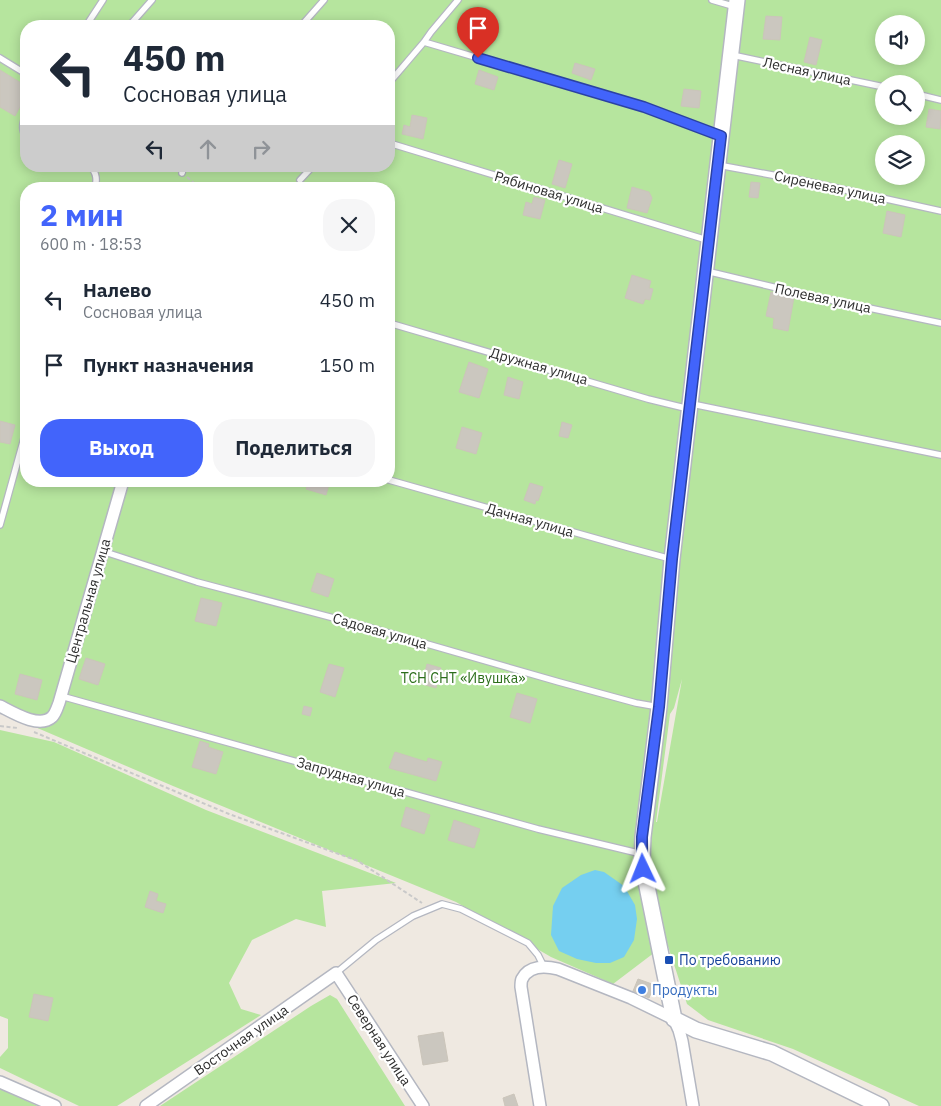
<!DOCTYPE html>
<html lang="ru">
<meta charset="utf-8">
<style>
body{margin:0;font-family:"IBM Plex Sans",sans-serif;background:#f6f6f7;color:#1f2937;height:100vh;display:flex;flex-direction:column;font-size:19px;white-space:nowrap}
*{box-sizing:border-box;margin:0}
p{font-size:16px;color:#747a83}
.icon{flex:none;width:28px;height:28px;fill:none;stroke:currentColor;stroke-width:2;stroke-linecap:round;stroke-linejoin:round}
.map{position:relative;flex:1;overflow:hidden}
.side{position:absolute;left:20px;top:182px;width:375px;height:305px;display:flex;flex-direction:column;background:#fff;border-radius:20px;box-shadow:0 2px 12px #0003}
.side>*{flex:none}
.guide{position:absolute;left:20px;top:20px;width:375px;height:152px;border-radius:20px;box-shadow:0 2px 12px #0003;background:#fff;color:#1f2937;overflow:hidden}
.buttons{position:absolute;left:875px;top:15px;display:grid;gap:10px}
.buttons a{display:grid;place-items:center;width:50px;height:50px;border-radius:50%;background:#fff;box-shadow:0 2px 12px #0003;font-size:25px}
.pin{position:absolute;display:grid;place-items:center;width:42px;height:42px;color:#fff;margin:-51px -21px;border-radius:50% 50% 50% 0;rotate:-45deg;box-shadow:0 0 5px #0007}
.pin .icon{rotate:45deg}
.me{position:absolute;width:55px;margin:-28px;rotate:358deg;stroke-linejoin:round;filter:drop-shadow(0 0 4px #0008)}
.turn{display:flex;align-items:center;gap:18px;height:105px;padding:0 20px;font-size:22px}
.turn .icon{width:65px;height:65px;stroke-width:2.5}
.turn b{display:block;font-size:35px;line-height:42px}
.lanes{display:flex;align-items:center;height:48px;padding:0 20px;background:#0003;justify-content:center;gap:25px;direction:ltr}
.lanes .off{opacity:.35}
.round{display:grid;place-items:center;flex:none;width:52px;height:52px;border-radius:20px;background:#f6f6f7}
.overview{display:flex;align-items:center;justify-content:space-between;height:85px;padding:0 20px}
h1{font-size:30px;font-weight:700;line-height:38px;color:#4264fb}
.button{display:flex;gap:10px;margin-top:auto;padding:10px 20px}
.button a{flex:1;height:58px;border-radius:20px;background:#4264fb;color:#fff;font-size:20px;font-weight:700;line-height:58px;text-align:center}
.button a+a{background:#f6f6f7;color:#1f2937}
ul{padding:0;list-style:none}
li{display:flex;align-items:center;gap:15px;height:65px;padding:0 20px}
li div{flex:1}
li b{display:block;font-size:19px}
li em{font-style:normal}
.map>svg:first-child{display:block}
</style>
<div class="map">
<svg width="941" height="1106" viewBox="0 0 941 1106">
<rect width="100%" height="100%" fill="#efe9e1"/>
<!-- green -->
<path fill="#b6e59e" fill-rule="evenodd" d="M0,0H941V1106H919L793,1049L708,1020L687,1004L667,943L613,984L551,957L456,902L173,786L0,712ZM884,24H916V56H884ZM26,26H389V166H26ZM884,84H916V116H884ZM884,144H916V176H884ZM26,189H389V481H26ZM682,679L657,822H656L670,714L674,708Z
M0,730L54,742L206,810L396,883L322,891L326,927L296,919L252,940L229,983L241,1009L261,1015L117,1106H79L0,1068V1057L8,1048V1019L0,1016Z
M330,995L337,999L405,1106H160L311,1006Z
M0,1089L38,1106H0Z"/>
<!-- water -->
<path fill="#75cff0" d="M595,870L604,872L624,886L635,905L637,919L634,940L624,957L610,963H596L577,959L559,951L551,935L553,906L562,888L581,875Z"/>
<!-- building -->
<path fill="#cbc7bf" stroke="#cbc5ba" d="M766,16L782,17L780,40L763,39Z
M810,37L822,40L816,65L804,62Z
M575,63L595,69L591,80L572,73Z
M0,70L26,86V96L15,116L0,107Z
M479,70L498,77L494,90L475,84Z
M684,89L701,91L699,108L681,106Z
M929,109L941,111L940,129L926,127Z
M412,115L427,118L423,139L402,134L404,125L410,127Z
M559,160L572,164L565,188L552,184Z
M751,182L760,183L758,198L749,197Z
M632,187L649,192L652,198L647,213L627,208Z
M534,197L545,200L540,219L523,215L526,202L532,204Z
M887,211L905,215L901,237L883,233Z
M632,275L651,281L649,288L653,289L650,300L645,299L643,304L625,298Z
M771,292L794,297L788,331L773,328L774,318L766,316Z
M469,362L488,369L479,398L459,392Z
M508,377L523,382L519,399L504,395Z
M0,421L15,425L10,444L0,442Z
M562,422L572,425L568,438L559,436Z
M462,427L482,433L476,454L456,448Z
M309,481H330L326,495L306,489Z
M530,483L543,487L538,501L536,500L535,504L524,500Z
M317,573L334,579L328,597L311,591Z
M201,598L222,603L216,626L195,621Z
M86,658L105,664L98,685L79,679Z
M329,664L344,668L335,697L320,692Z
M427,664L441,668L436,688L422,684Z
M20,674L42,680L37,700L15,694Z
M517,693L537,699L530,723L510,717Z
M304,706L312,708L310,716L302,714Z
M200,741L209,744L208,747L223,752L216,774L192,767Z
M395,752L427,762L428,758L442,762L436,781L389,768Z
M406,807L430,815L424,834L401,826Z
M454,820L480,829L474,848L448,840Z
M150,891L158,894L156,901L166,904L163,913L145,907Z
M638,979L652,984L651,987L654,993L650,995L649,998L633,991Z
M34,994L53,998L48,1021L29,1017Z
M443,1032L448,1061L423,1065L418,1036Z
M514,1094L518,1106H505L503,1098Z"/>
<g fill="none" stroke-linecap="round" stroke-linejoin="round">
<defs>
<path id="service" d="M712,0L736,7
M86,26L103,0
M129,26L152,0
M301,26L324,0
M424,42L644,107L720,135
M732,55L884,87
M0,58L26,74
M389,83L424,42L431,32L458,0
M916,94L941,100
M26,115C22,123 21,130 26,137
M389,143L707,240
M718,165L805,181L941,211
M90,166C97,173 97,180 95,189
M182,173L184,166
M300,180L313,166
M706,271L807,295L941,323
M389,323L648,399L689,409
M692,404L941,455
M389,480L630,548L671,559
M0,525L26,431
M102,551L197,582L368,627L559,682L636,703L659,707
M61,696L538,829L642,854
M336,973L376,940L413,916L442,904L461,909L528,943L538,955L544,967"/>
<path id="minor" d="M0,706C12,712 39,729 52,717C56,713 57,708 59,703L123,481
M0,1082L55,1106
M146,1106L336,973L423,1106
M540,1106L521,987C521,984 521,981 522,979C529,965 546,966 558,969L631,998L674,1019L679,1030L682,1041L693,1106"/>
<path id="tertiary" d="M737,0L672,559L659,707L643,837L642,862L674,1019L696,1030L772,1053L881,1106"/>
</defs>
<!-- service casing -->
<use href="#service" stroke="#b4b7c1" stroke-width="8"/>
<!-- minor casing -->
<use href="#minor" stroke="#b4b7c1" stroke-width="14"/>
<!-- tertiary casing -->
<use href="#tertiary" stroke="#b4b7c1" stroke-width="18"/>
<!-- path -->
<path stroke="#c9c9c9" stroke-width="2" stroke-dasharray="4 2.5" stroke-linecap="butt" d="M187,177L201,189
M0,726L18,728
M34,732L229,814L358,861L422,903"/>
<!-- service -->
<use href="#service" stroke="#fff" stroke-width="5.5"/>
<!-- minor -->
<use href="#minor" stroke="#fff" stroke-width="11"/>
<!-- tertiary -->
<use href="#tertiary" stroke="#fff" stroke-width="15"/>
</g>
<g fill="none" stroke-linecap="round" stroke-linejoin="round">
<defs>
<path id="route" d="M478,58L644,107L721,136L672,559L659,707L642,837V854L643,869"/>
</defs>
<!-- route casing -->
<use href="#route" stroke="#2b41a3" stroke-width="12"/>
<!-- route -->
<use href="#route" stroke="#4264fb" stroke-width="9"/>
</g>
<!-- markers -->
<rect fill="#1a4fb4" stroke="#fff" stroke-width="2" x="664" y="955" width="10" height="10" rx="2.5"/>
<circle fill="#3f7fe0" stroke="#fff" stroke-width="2" cx="642" cy="990" r="5"/>
<g text-anchor="middle" stroke-width="4.5" stroke-linejoin="round" paint-order="stroke">
<!-- street labels -->
<g font-size="14" fill="#2e2e2e" stroke="#fff">
<text transform="translate(807 71) rotate(12)" y="5">Лесная улица</text>
<text transform="translate(830 187) rotate(12)" y="5">Сиреневая улица</text>
<text transform="translate(549 192) rotate(17)" y="5">Рябиновая улица</text>
<text transform="translate(823 298) rotate(12)" y="5">Полевая улица</text>
<text transform="translate(539 366) rotate(16)" y="5">Дружная улица</text>
<text transform="translate(530 520) rotate(16)" y="5">Дачная улица</text>
<text transform="translate(88 601) rotate(-74)" y="5">Центральная улица</text>
<text transform="translate(380 631) rotate(16)" y="5">Садовая улица</text>
<text transform="translate(351 777) rotate(16)" y="5">Запрудная улица</text>
<text transform="translate(241 1040) rotate(-35)" y="5">Восточная улица</text>
<text transform="translate(379 1040) rotate(57)" y="5">Северная улица</text>
</g>
<!-- park labels -->
<g font-size="14" fill="#2c6e1b" stroke="#fff">
<text x="463" y="683">ТСН СНТ «Ивушка»</text>
</g>
<!-- transit labels -->
<g font-size="14" fill="#164399" stroke="#fff" text-anchor="start">
<text x="679" y="965">По требованию</text>
</g>
<!-- shop labels -->
<g font-size="14" fill="#366cbe" stroke="#fff" text-anchor="start">
<text x="652" y="995">Продукты</text>
</g>
</g>
</svg>
<div class="buttons">
<a><svg class="icon" aria-label="sound" viewBox="0 0 24 24"><path d="M4 9h4l5-4v14l-5-4H4zM17 9q2 3 0 6"/></svg></a>
<a><svg class="icon" aria-label="search" viewBox="0 0 24 24"><circle cx="10" cy="10" r="6"/><path d="M15 15l6 6"/></svg></a>
<a><svg class="icon" aria-label="layers" viewBox="0 0 24 24"><path d="M12 4l9 5-9 5-9-5zM3 14l9 5 9-5"/></svg></a>
</div>
<div class="pin" style="left:478px;top:58px;background:#d93025"><svg class="icon" aria-label="arrive" viewBox="0 0 24 24"><path d="M6 21V4h12l-3 4 3 4H6"/></svg></div>
<svg class="me" style="left:643px;top:869px" viewBox="-20 -20 40 40"><path d="M0-17L14 15 0 8-14 15z" fill="#4264fb" stroke="#fff" stroke-width="4"/></svg>
<div class="guide">
<div class="turn"><svg class="icon" aria-label="left" viewBox="0 0 24 24"><path d="M17 20v-9H6M10 6l-5 5 5 5"/></svg><div><b>450 m</b>Сосновая улица</div></div>
<div class="lanes"><svg class="icon" aria-label="left" viewBox="0 0 24 24"><path d="M17 20v-9H6M10 6l-5 5 5 5"/></svg><svg class="icon off" aria-label="ahead" viewBox="0 0 24 24"><path d="M12 20V5M6 11l6-6 6 6"/></svg><svg class="icon off" aria-label="right" viewBox="0 0 24 24"><path d="M7 20v-9h11M14 6l5 5-5 5"/></svg></div>
</div>
<section class="side">
<div class="overview"><div><h1>2 мин</h1><p>600 m · 18:53</p></div><a class="round"><svg class="icon" aria-label="close" viewBox="0 0 24 24"><path d="M6 6l12 12M18 6L6 18"/></svg></a></div>
<ul>
<li><svg class="icon" aria-label="left" viewBox="0 0 24 24"><path d="M17 20v-9H6M10 6l-5 5 5 5"/></svg><div><b>Налево</b><p>Сосновая улица</p></div><em>450 m</em></li>
<li><svg class="icon" aria-label="arrive" viewBox="0 0 24 24"><path d="M6 21V4h12l-3 4 3 4H6"/></svg><div><b>Пункт назначения</b></div><em>150 m</em></li>
</ul>
<div class="button"><a>Выход</a><a>Поделиться</a></div>
</section>
</div>
